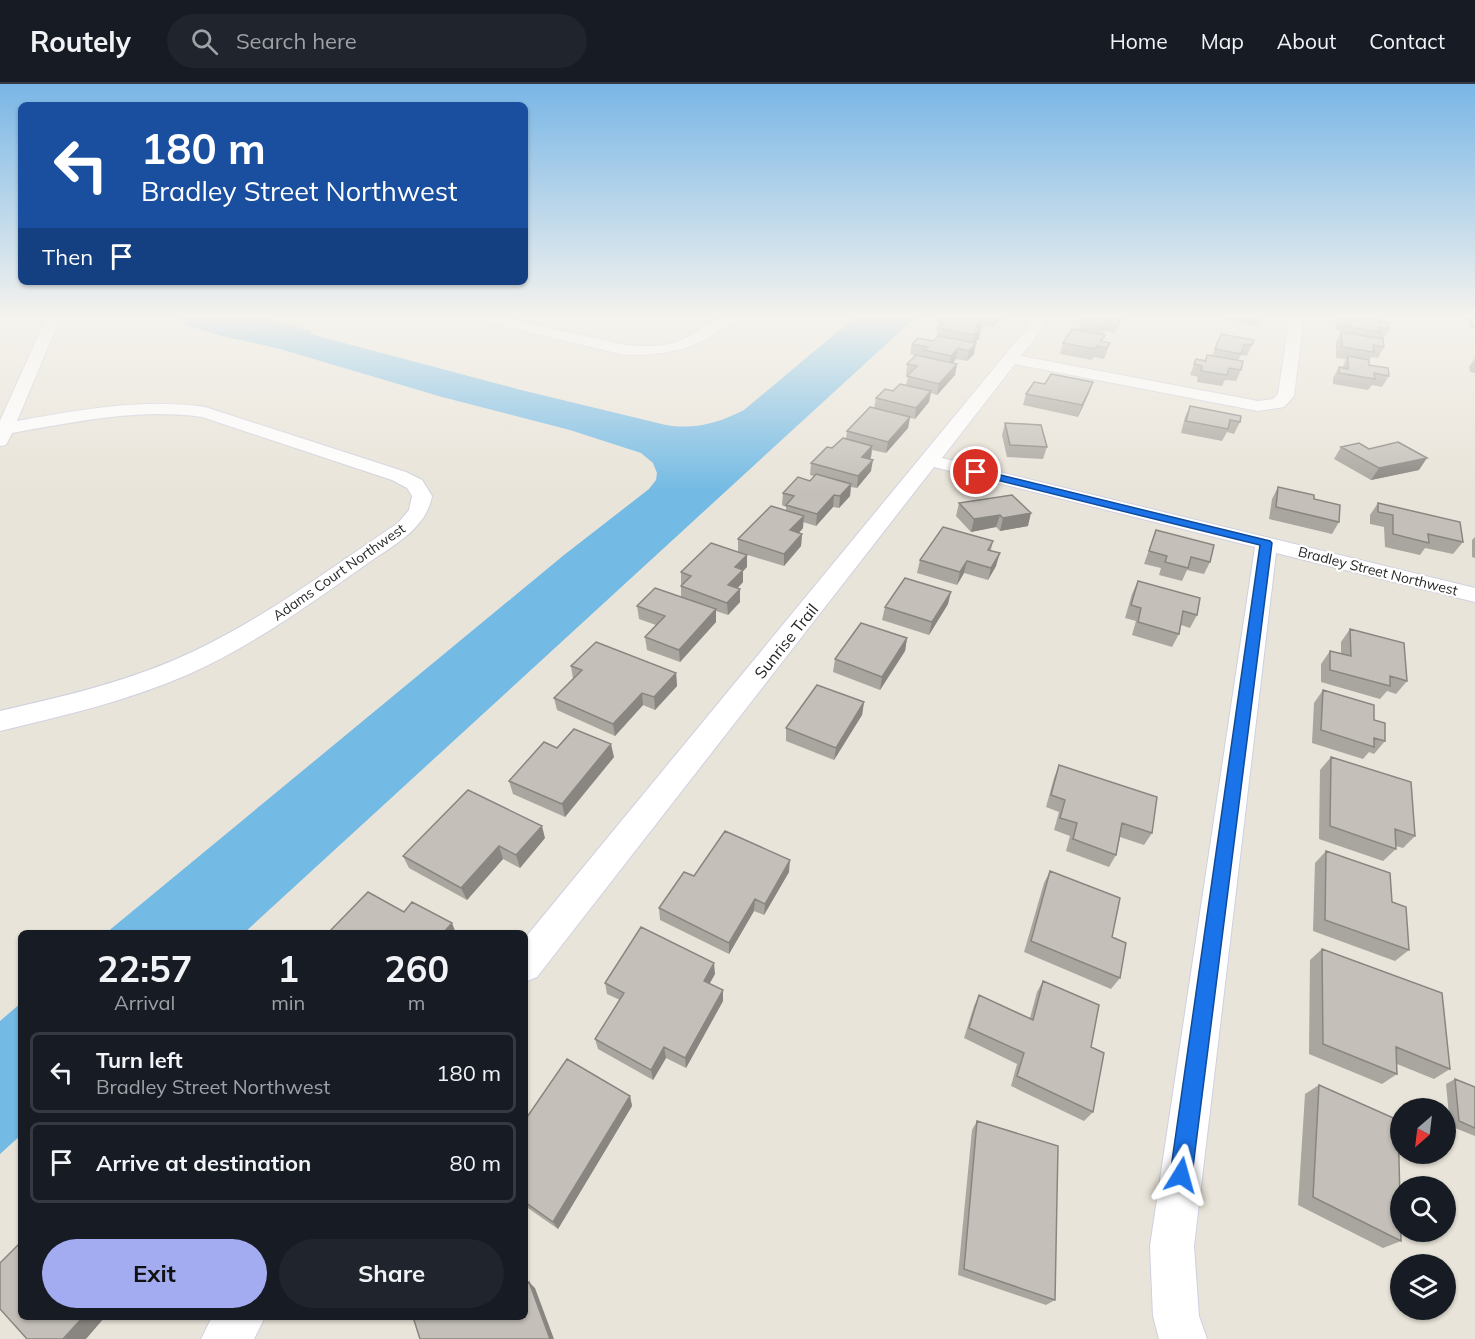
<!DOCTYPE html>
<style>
body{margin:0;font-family:Mulish,sans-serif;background:#20242c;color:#f1f3f6;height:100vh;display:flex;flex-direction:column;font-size:22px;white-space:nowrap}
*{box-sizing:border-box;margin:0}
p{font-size:20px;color:#9ea1a6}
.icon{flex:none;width:33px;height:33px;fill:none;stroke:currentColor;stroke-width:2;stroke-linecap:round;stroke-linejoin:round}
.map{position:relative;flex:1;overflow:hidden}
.drawer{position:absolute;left:18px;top:846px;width:510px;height:390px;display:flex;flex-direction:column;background:#171b24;border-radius:9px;box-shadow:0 2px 4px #0004}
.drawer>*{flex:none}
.guide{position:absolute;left:18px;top:18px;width:510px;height:183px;border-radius:9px;box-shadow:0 2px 4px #0004;background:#1a4fa0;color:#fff;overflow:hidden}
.needle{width:39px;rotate:208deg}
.buttons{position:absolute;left:1390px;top:1014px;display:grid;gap:12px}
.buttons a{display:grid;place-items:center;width:66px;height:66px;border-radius:50%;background:#171b24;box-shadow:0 2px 4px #0004;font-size:30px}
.pin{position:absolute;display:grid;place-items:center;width:51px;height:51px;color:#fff;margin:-26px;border:3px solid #fff;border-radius:50%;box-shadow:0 2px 6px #0007}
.me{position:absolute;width:66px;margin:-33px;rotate:8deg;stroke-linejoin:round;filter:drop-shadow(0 0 4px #0008)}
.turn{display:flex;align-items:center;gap:21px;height:126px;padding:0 24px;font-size:27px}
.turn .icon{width:78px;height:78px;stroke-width:2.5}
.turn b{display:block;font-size:42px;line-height:51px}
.then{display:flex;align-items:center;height:57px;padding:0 24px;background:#0003;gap:12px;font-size:22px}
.eta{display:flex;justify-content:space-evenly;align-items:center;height:102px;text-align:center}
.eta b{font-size:36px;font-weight:700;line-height:42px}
.button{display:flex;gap:12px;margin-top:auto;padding:12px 24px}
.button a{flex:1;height:69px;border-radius:36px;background:#a3abf1;color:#111;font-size:24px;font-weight:700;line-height:69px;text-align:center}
.button a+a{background:#20242c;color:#f1f3f6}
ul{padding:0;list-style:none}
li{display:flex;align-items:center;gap:18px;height:81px;margin:0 12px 9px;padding:0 12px;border:3px solid #363941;border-radius:9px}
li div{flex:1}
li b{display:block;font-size:22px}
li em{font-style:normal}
header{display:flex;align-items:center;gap:36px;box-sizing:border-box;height:84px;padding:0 30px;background:#171b24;border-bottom:2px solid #363941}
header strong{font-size:28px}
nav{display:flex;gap:33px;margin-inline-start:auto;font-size:21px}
.search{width:420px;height:54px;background:#20242c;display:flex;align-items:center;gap:15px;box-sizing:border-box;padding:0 21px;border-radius:33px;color:#9ea1a6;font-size:22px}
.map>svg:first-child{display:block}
</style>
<header>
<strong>Routely</strong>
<div class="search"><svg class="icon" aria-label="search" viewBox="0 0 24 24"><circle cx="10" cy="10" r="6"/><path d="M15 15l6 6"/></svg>Search here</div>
<nav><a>Home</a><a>Map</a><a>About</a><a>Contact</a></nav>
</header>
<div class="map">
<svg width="1475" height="1255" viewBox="0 0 1475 1255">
<rect width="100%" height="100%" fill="#e9e4d9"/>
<!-- water -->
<path fill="#73bae4" d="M180,232H259L312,247L310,250L521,306L666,341C694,346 719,339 744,326L856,232H917L244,849H106L564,471L649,405L656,396L657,389L653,379L641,369L570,346L442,313L280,265L214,250L185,241Z
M21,919V1051L0,1070V937Z"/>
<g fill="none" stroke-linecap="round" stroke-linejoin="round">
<defs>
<path id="street" d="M47,232H61L17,337C80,326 141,314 205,323L406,388L422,396L432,412C426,447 388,464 361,484C306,523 250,563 187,591C127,617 63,632 0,647V627C65,612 131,597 192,568C266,533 331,484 398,439L409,426L412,412L407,404L392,396L202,333C138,324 76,338 12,349L6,361L0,362V337Z
M470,232H496L625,261C643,262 661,264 678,257C702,248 712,232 739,232C734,238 727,242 720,247C690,266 661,272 625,271L477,236Z
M1037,232H1052L1021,272L1258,317L1273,315L1278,310L1290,232H1304L1294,312L1284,323L1258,327L1015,280L942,374L1475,504V518L1276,469L1194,1162L1199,1232L1207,1255H1159L1153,1232L1150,1162L1255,463L934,383L537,893L525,898V854Z
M212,1233H265L254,1255H201Z"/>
</defs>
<!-- street casing -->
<use href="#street" stroke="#cfd0df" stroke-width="2"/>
<!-- street -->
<use href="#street" fill="#fff" fill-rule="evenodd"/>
</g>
<!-- wall -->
<path fill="#a9a59f" d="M942,232H1007L1005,236L1000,235L993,243L982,241L979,254L974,259V270L967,277L956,275L953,279L957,280L955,291L937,311L931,309L929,318L915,335L910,334L908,344L886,369L872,366L871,373L870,375L871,387L857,404L851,403L850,412L839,424L833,423L816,442L803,438V444L799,449L802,450L801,462L784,482L738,468V455L786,426V423L782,421L783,409L810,397L814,392L810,391L811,379L846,355L847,347L874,324L876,314L906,301L908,292L906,291L907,280L916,272L910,270L912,260L933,257L936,254L938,247H936L938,236Z
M1084,232H1128L1126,235L1122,234L1115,249L1105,247L1103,251L1102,258L1110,259L1106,270L1104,275L1094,273L1092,276L1060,270L1063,259L1078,246L1081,237Z
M1227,232H1262L1257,242L1226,236Z
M1338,232H1378L1379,238L1389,245L1383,255L1384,263L1378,274L1371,273L1369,277V281L1389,292L1382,303L1372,301L1368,306L1333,300V294L1339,283L1342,284L1346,275L1336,274V258L1341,248L1345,249L1344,247L1336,246L1335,237Z
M1467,232H1475V245L1470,244Z
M1221,250L1252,261L1247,272L1241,271L1238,276L1241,286L1236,297L1225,296L1222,302L1197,298L1198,293L1190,291L1196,275L1205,276L1207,271L1212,272Z
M1475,274V289L1470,288L1469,283Z
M1089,309L1078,333L1023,321L1026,310Z
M1190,322L1240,338L1234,350L1227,348L1222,357L1181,349L1185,333Z
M1005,339L1047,363L1043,375L1007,373L1002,351Z
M1341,363L1369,365L1419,386L1371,396L1334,375Z
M1278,403L1314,415L1339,438L1332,450L1269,435L1272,415Z
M1012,411L1028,442L1000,447L996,443L971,448L956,432L959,419Z
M1378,419L1463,458L1453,470L1425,464L1420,471L1385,463L1384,443L1370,440V431Z
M1156,446L1210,478L1204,490L1187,486L1182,497L1159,491L1161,484L1144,480Z
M1475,453V474L1472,473V456Z
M993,457L991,466L996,482L988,496L964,489L957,501L917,489L920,476Z
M747,471V483L743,487V498L737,505L740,518L728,531L716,527V538L680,578L647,566L645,553L656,541L639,535L637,522L681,513V488Z
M1138,497L1197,531L1190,544L1181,541L1179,550L1172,563L1132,551L1136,537L1125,534L1132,510Z
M948,520L929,551L882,536L885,523Z
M1350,545L1407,597L1396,610L1387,607L1380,615L1321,598V580L1330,567L1341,570V558Z
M907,554L905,567L880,606L833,588L835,575Z
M571,582L676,589L677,602L655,626L643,621L615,652L557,626L554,614L573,595Z
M1323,606L1385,657L1374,670L1369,668L1363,675L1312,659L1314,619Z
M864,618L862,631L834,676L786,657V644Z
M557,664L614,673L565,733L513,710L509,697Z
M1331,673L1415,752L1403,764L1396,762V765L1383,777L1319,755L1320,686Z
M1059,681L1152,749L1144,761L1120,753L1116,771L1109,783L1066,767L1070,752L1054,746L1059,728L1046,723L1054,694Z
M545,754L520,784L503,775L467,816L409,784L403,772Z
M1326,767L1392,818L1409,866L1395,877L1313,847L1315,779Z
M1050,787L1112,853L1120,894L1111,905L1024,868L1044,799Z
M789,788L764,831L754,827L729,870L660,836L659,824L694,792Z
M1322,865L1450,985L1434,995L1397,980V990L1382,1000L1309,970L1310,876Z
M715,890L709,900L723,917L686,984L666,974L653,996L598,965L595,955L620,916L607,910L605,899Z
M1043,897L1091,963L1093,1028L1084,1037L1011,1002L1017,980L964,954L974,922L979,911L1030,934L1037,908Z
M1455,995L1475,1003V1052L1450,1042L1446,1000Z
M1319,1001L1401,1157L1383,1164L1298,1121L1305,1010Z
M630,1012L632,1022L558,1145L525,1122V1036Z
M977,1037L1055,1216L1046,1221L958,1191L972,1046Z"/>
<!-- shaded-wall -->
<path fill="#898682" d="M996,232H1001L1000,235L993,243Z
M1122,232L1120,239L1115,249L1118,239Z
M983,234L979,254L972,262L976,243Z
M976,259L974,270L967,277L969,267Z
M958,264L956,275L949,283L951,272Z
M957,280L955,291L937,311L939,300Z
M1093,298L1089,309L1078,333L1082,321Z
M931,307L929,318L915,335L916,324Z
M910,333L908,344L886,369L888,358Z
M872,362L871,373L861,385L862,373Z
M1427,374L1419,386L1371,396L1379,384Z
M873,376L871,387L857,404L858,392Z
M851,400L850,412L839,424L840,412Z
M834,411L833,423L816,442L817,430Z
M1031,429L1028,442L1000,447L1003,434Z
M1000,431L996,443L971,448L974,435Z
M804,432L803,444L790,459V446Z
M802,450L801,462L784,482V470Z
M1000,469L996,482L988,496L991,484Z
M747,471V483L743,487V498L728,514V501L735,483Z
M967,477L964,489L957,501L960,488Z
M740,505V518L728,531L727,519Z
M951,508L948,520L929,551L932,538Z
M716,525V538L680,578L679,566Z
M907,554L905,567L880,606L882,593Z
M676,589L677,602L655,626L654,613Z
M642,609L643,621L615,652L613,640Z
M864,618L862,631L834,676L836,664Z
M611,660L614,673L565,733L562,720Z
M542,742L545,754L520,784L516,771Z
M499,762L503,775L467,816L461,804Z
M790,776L789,788L764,831L765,820Z
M755,815L754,827L729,870V859Z
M452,839L456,849H443Z
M714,879L715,890L705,908L704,897Z
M723,906V917L686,984L685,974Z
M664,963L666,974L653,996L651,986Z
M630,1012L632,1022L558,1145L553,1138Z
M529,1198L535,1204L554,1255H550Z
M83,1233H105L86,1255H63Z"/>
<!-- building -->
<path fill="#c4c0b9" stroke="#898682" stroke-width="1.5" d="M942,232H971L983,234L976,243H981L974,251L938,244L945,238L938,236Z
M1084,232H1122L1118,239L1108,237L1105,241L1081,237Z
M1341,232H1378L1379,238L1388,239L1389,245L1379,243L1380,248L1350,243V237L1341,235Z
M1072,245L1105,251L1101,257L1110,259L1107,264L1097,262L1095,265L1063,259Z
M1341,248L1383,255L1384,263L1373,261L1374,268L1342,263Z
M1221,250L1254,256L1252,261L1244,260L1241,270L1215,265Z
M939,252L976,259L969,267L958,264L951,272L924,266L928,263L912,260L918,254L933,257Z
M916,271L957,280L939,300L907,292L917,282L907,280Z
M1207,271L1243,277L1241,286L1229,284L1227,291L1201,287L1202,282L1194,280L1196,275L1206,277Z
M1348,272L1369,276V281L1388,284L1389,292L1374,289L1375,295L1339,289V283L1348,285Z
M1051,290L1093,298L1082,321L1026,310L1034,298L1045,300Z
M900,300L931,307L916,324L876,314L885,305L893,307Z
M1190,322L1241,332L1240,338L1230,336L1228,345L1186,337Z
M870,323L910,333L888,358L847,347Z
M1005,339L1041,341L1047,363L1010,361Z
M843,354L872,362L862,373L873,376L858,392L811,379L827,363L832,364Z
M1398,358L1427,374L1379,384L1341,363L1359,359L1369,365Z
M816,390L851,400L840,412L834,411L817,430L786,421L794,412L783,409L798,393L810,397Z
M1278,403L1314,411V415L1340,421L1339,438L1276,423Z
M1012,411L1031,429L1003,434L1000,431L974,435L959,419Z
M1378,419L1460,438L1463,458L1428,450L1429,459L1393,450V431L1378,428Z
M771,422L804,432L790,446L802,450L784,470L738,455Z
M943,443L993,457L988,466L1000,469L991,484L967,477L960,488L920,476Z
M1156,446L1214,461L1210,478L1191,473L1188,484L1165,478L1167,472L1149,467Z
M711,459L747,471L735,483L743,486L728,501L740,505L727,519L681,502L691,492L681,488Z
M905,494L951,508L932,538L885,523Z
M1138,497L1200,514L1197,531L1183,527L1179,550L1138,538L1141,524L1131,521Z
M655,504L716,525L679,566L645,553L665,532L637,522Z
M861,539L907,554L882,593L835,575Z
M1350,545L1404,559L1407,597L1390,592V602L1330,586V567L1351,572Z
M596,558L676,589L654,613L642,609L613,640L554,614L582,586L571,582Z
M817,601L864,618L836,664L786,644Z
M1323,606L1374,621V636L1385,639V657L1374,654V663L1321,646Z
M574,645L611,660L562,720L509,697L544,658L557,664Z
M1331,673L1411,698L1415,752L1395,745L1396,765L1330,742Z
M1059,681L1157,713L1152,749L1122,739L1116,771L1073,755L1077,739L1060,734L1065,716L1051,711Z
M468,706L542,742L516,771L499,762L461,804L403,772Z
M725,747L790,776L765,820L755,815L729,859L659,824L684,788L694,792Z
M1326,767L1390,789L1392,818L1406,823L1409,866L1325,836Z
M1050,787L1120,814L1112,853L1126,859L1120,894L1031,857Z
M368,808L404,828L412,818L452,839L443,849H328Z
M641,843L714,879L704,897L723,906L685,974L664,963L651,986L595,955L624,909L605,899Z
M1322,865L1442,909L1450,985L1396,963L1397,990L1323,960Z
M1043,897L1099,921L1091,963L1104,969L1093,1028L1017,992L1024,969L969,944L979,911L1033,936Z
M567,975L630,1012L553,1138L525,1118V1036Z
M1455,995L1475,1003V1044L1459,1037Z
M1319,1001L1398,1036L1401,1157L1313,1113Z
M977,1037L1058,1062L1055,1216L964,1185Z
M21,1158V1233H83L63,1255H27L0,1225V1179Z
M529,1198L550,1255H420L413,1233H525V1201Z"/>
<!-- sky -->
<linearGradient id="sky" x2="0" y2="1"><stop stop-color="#79b6e6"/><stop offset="0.57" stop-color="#f5f3ee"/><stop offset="1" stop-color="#f5f3ee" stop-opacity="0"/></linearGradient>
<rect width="1475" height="408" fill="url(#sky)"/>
<!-- route -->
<path fill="#1a73e8" stroke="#114b97" stroke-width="1.5" d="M976,385L1270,457L1272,459L1192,1091L1189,1099L1181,1102L1174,1099L1170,1091L1260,461L972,390L971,388Z"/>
<g text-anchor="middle" stroke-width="4.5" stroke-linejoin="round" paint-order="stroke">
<!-- far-street labels -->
<g font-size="14" fill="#272727" stroke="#fff">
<text transform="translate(1378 487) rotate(14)" y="5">Bradley Street Northwest</text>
<text transform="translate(339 488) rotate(-35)" y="5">Adams Court Northwest</text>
</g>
<!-- street labels -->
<g font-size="16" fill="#272727" stroke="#fff">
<text transform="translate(786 557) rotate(-51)" y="6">Sunrise Trail</text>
</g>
</g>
</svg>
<div class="buttons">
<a><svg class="needle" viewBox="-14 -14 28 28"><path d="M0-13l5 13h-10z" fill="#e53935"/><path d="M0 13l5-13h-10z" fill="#9ea1a6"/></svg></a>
<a><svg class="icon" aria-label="search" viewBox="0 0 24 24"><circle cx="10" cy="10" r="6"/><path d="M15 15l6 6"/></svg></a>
<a><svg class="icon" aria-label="layers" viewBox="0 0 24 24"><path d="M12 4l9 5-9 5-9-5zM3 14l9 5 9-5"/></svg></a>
</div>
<div class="pin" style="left:976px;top:388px;background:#d93025"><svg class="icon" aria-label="arrive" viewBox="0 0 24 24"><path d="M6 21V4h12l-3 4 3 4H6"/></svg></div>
<svg class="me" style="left:1181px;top:1091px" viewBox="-20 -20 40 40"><path d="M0-17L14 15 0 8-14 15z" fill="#1a73e8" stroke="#fff" stroke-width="4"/></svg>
<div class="guide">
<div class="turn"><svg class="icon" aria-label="left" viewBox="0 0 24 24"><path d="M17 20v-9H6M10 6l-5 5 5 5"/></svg><div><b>180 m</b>Bradley Street Northwest</div></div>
<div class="then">Then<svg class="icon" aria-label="arrive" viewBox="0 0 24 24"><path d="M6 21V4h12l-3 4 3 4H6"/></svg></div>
</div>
<section class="drawer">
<div class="eta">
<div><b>22:57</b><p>Arrival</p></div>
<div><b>1</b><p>min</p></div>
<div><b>260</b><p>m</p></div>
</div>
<ul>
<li><svg class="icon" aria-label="left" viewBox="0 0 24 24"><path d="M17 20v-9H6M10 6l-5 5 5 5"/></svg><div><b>Turn left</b><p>Bradley Street Northwest</p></div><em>180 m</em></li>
<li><svg class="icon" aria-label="arrive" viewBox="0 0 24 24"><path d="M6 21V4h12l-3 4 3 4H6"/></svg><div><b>Arrive at destination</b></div><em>80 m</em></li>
</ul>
<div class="button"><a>Exit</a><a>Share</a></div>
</section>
</div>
